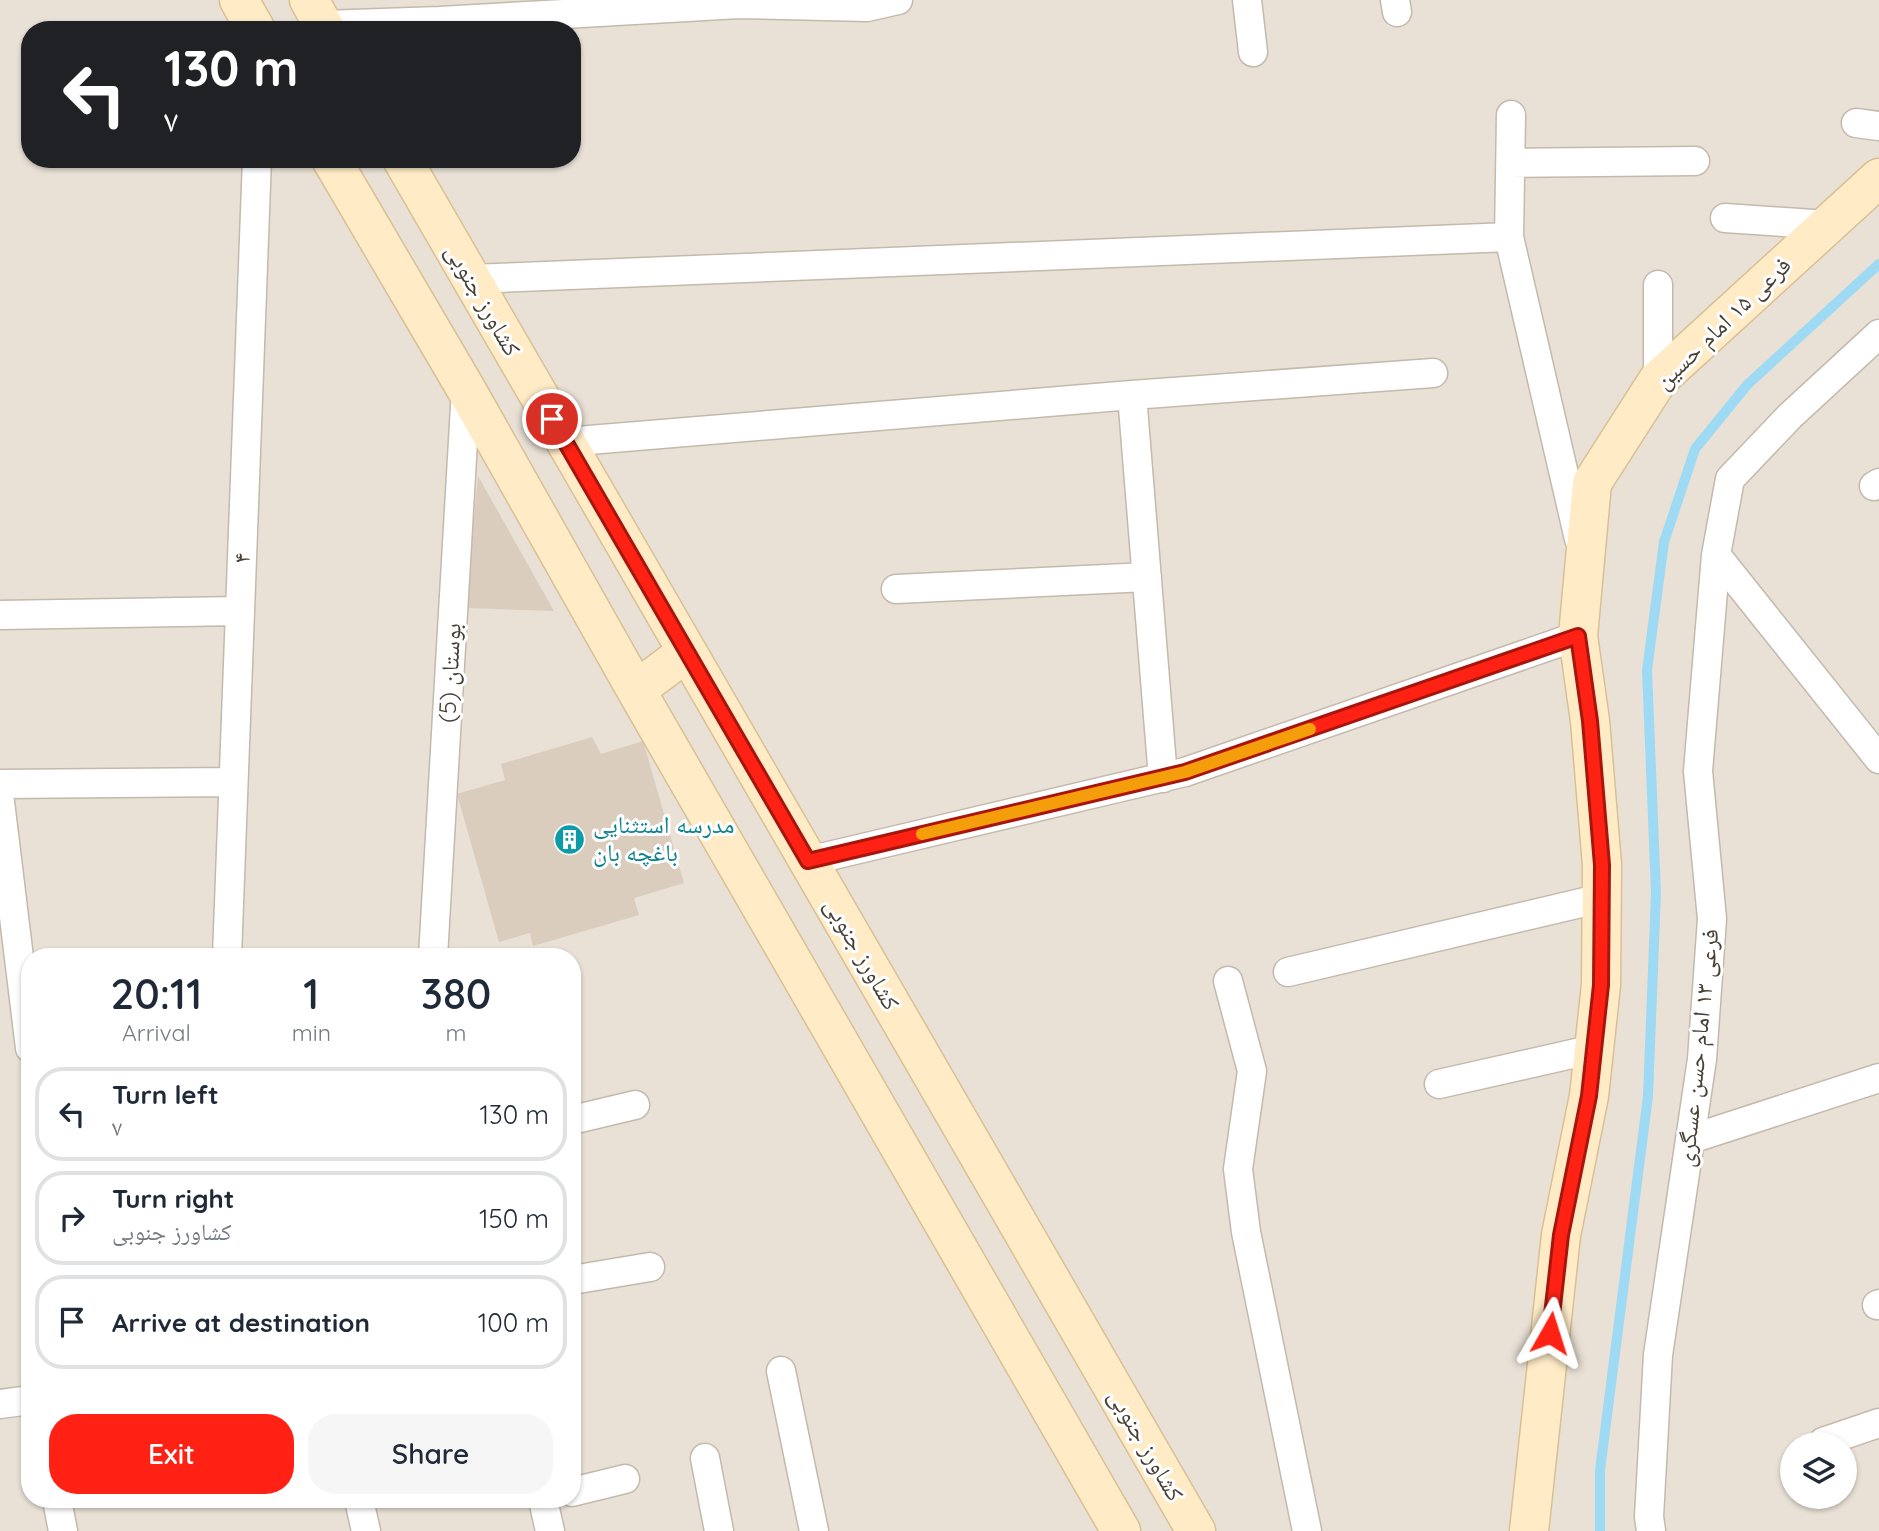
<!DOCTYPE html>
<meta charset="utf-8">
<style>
body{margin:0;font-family:Quicksand,"Noto Naskh Arabic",sans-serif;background:#f6f6f7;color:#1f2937;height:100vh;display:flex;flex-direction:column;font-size:26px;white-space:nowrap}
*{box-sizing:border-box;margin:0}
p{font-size:23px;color:#747a83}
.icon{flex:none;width:38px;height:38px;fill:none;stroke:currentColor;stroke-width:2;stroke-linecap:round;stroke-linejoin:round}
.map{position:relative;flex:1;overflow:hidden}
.sheet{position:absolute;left:21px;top:948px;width:560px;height:560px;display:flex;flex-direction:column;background:#fff;border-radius:28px;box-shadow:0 2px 5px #0004}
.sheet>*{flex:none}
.hud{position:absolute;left:21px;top:21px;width:560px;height:147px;border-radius:28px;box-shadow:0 2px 5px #0004;background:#202124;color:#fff;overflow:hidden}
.tools{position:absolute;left:1780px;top:1432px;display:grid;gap:14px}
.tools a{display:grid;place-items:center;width:77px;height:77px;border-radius:50%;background:#fff;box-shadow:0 2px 5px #0004;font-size:35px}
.pin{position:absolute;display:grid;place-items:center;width:60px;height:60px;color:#fff;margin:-30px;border:4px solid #fff;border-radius:50%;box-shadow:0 2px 7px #0007}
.me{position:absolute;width:77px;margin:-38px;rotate:6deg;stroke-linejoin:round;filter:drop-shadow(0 0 5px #0008)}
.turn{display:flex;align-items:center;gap:24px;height:147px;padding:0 28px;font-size:32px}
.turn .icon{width:91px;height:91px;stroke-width:2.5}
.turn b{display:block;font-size:49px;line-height:60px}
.eta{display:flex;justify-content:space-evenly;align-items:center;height:119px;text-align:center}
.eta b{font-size:42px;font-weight:600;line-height:49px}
.cta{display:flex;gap:14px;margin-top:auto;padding:14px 28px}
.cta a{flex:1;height:80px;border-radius:28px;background:#ff2214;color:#fff;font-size:28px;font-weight:600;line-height:80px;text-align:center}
.cta a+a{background:#f6f6f7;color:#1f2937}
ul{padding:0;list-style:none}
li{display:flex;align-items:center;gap:21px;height:94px;margin:0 14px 10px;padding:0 14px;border:4px solid #e0e1e3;border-radius:28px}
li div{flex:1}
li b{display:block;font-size:26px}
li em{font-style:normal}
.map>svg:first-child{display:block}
</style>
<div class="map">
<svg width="1879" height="1531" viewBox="0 0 1879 1531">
<rect width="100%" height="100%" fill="#f5efe7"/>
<!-- residential -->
<path fill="#e9e1d5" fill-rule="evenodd" d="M0,0H1879V1531H0ZM30,30H572V159H30ZM30,957H572V1500H30ZM1792,1444H1844V1496H1792Z"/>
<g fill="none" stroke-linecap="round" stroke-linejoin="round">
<!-- stream -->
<path stroke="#9fdaf5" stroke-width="10" d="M1600,1531V1470L1648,1096L1656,893L1647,670L1664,542L1695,449L1747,385L1879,264"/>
</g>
<!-- building -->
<path fill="#dacdbe" d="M478,476L554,611L465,608Z
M592,737L601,754L643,741L684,883L634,898L639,915L533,946L530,933L499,942L457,794L505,780L501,764Z"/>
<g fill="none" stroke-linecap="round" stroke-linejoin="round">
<defs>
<path id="street" d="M1247,0L1253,52
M1395,0L1397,12
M324,25L440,21L739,4L867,7L898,0
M1511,115L1509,237L1579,539
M1856,123L1879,126
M1511,163L1695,161
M1725,218L1827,225
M471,279L1509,237
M1658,285V380
M1132,395L1163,778
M565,442L1132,395L1433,373
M1874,486L1879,483
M1716,555L1879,759
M896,589L1147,577
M0,615L240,611
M0,784L233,782
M0,802L30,1048
M808,861L1185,772L1578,636
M227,957L257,159
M433,957L466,389
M1288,972L1602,898
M1228,981L1252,1071L1238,1169L1246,1232L1307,1531
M1439,1084L1594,1049
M572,1120L635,1105
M1691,1139L1879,1078
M572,1280L650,1267
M1877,1305L1879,1304
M781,1371L814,1531
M0,1404L30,1400
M1823,1442L1879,1423
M705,1458L719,1531
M572,1492L625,1479
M57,1500L63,1531
M359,1500L366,1531
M543,1500L550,1531
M1651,1531L1649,1517L1658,1355L1702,1059L1712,919L1698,771L1716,555L1730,479L1790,416L1879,334"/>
<path id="secondary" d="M239,0L256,30
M309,0L326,30
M331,159L466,389L636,690L1121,1531
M402,159L1196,1531
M636,690L687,652
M1529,1531L1561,1235L1589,1096L1601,985L1602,865L1590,721L1578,636L1592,483L1658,380L1879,178"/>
</defs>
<!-- street casing -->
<use href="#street" stroke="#c4b9ac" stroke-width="31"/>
<!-- secondary casing -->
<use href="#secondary" stroke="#d8c094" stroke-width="41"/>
<!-- street -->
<use href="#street" stroke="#fff" stroke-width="28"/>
<!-- secondary -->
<use href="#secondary" stroke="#ffecc7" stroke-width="38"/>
</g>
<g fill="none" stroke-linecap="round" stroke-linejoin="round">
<defs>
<path id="route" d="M552,419L808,861L1185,772L1578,636L1590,721L1602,865L1601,985L1589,1096L1561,1235L1550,1333"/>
</defs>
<!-- route casing -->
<use href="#route" stroke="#a6160d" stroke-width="18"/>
<!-- route -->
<use href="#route" stroke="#ff2214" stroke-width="12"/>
<!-- slow -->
<path stroke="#f59e0b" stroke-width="12" d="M922,834L1185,772L1310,729"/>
</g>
<!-- icons -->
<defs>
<symbol id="building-disc" viewBox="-11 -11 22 22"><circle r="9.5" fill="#0f9aa8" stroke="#fff"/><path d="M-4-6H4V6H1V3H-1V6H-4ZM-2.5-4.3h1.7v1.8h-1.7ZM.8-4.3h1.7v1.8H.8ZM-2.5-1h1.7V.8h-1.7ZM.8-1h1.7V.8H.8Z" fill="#fff"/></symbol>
</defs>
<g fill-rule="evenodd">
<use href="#building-disc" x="552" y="822" width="35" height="35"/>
</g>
<g text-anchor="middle" stroke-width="6" stroke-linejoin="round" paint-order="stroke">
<!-- street labels -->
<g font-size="24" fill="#483f35" stroke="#fff">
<text transform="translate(483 300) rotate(60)" y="8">کشاورز جنوبی</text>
<text transform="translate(1723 323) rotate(-44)" y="8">فرعی ۱۵ امام حسین</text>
<text transform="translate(242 558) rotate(-88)" y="8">۴</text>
<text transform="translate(450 673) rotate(-87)" y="8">بوستان (5)</text>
<text transform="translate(862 954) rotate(60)" y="8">کشاورز جنوبی</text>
<text transform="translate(1698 1048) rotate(-84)" y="8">فرعی ۱۳ امام حسن عسگری</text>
<text transform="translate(1146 1445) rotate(60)" y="8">کشاورز جنوبی</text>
</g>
<!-- culture labels -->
<g font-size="24" fill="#0d838f" stroke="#fff" text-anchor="start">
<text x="593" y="833">مدرسه استثنایی<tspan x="593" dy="28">باغچه بان</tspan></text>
</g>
</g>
</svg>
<div class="tools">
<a><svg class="icon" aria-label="layers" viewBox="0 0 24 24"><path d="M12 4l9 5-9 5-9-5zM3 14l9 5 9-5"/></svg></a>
</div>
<div class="pin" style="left:552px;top:419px;background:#d93025"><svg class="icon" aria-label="arrive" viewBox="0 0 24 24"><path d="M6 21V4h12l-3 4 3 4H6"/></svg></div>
<svg class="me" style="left:1550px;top:1333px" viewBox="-20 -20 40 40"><path d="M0-17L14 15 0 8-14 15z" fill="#ff2214" stroke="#fff" stroke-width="4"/></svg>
<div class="hud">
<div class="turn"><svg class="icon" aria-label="left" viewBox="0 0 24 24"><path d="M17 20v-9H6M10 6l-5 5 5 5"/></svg><div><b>130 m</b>۷</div></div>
</div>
<section class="sheet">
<div class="eta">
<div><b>20:11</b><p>Arrival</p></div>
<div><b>1</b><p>min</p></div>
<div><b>380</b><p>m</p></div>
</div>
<ul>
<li><svg class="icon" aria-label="left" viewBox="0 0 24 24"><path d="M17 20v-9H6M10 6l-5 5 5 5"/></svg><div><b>Turn left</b><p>۷</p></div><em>130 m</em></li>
<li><svg class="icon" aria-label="right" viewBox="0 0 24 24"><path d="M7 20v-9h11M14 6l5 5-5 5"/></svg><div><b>Turn right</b><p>کشاورز جنوبی</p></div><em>150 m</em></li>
<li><svg class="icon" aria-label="arrive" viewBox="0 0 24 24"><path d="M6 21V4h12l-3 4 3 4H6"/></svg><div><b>Arrive at destination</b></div><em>100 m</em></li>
</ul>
<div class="cta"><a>Exit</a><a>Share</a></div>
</section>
</div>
